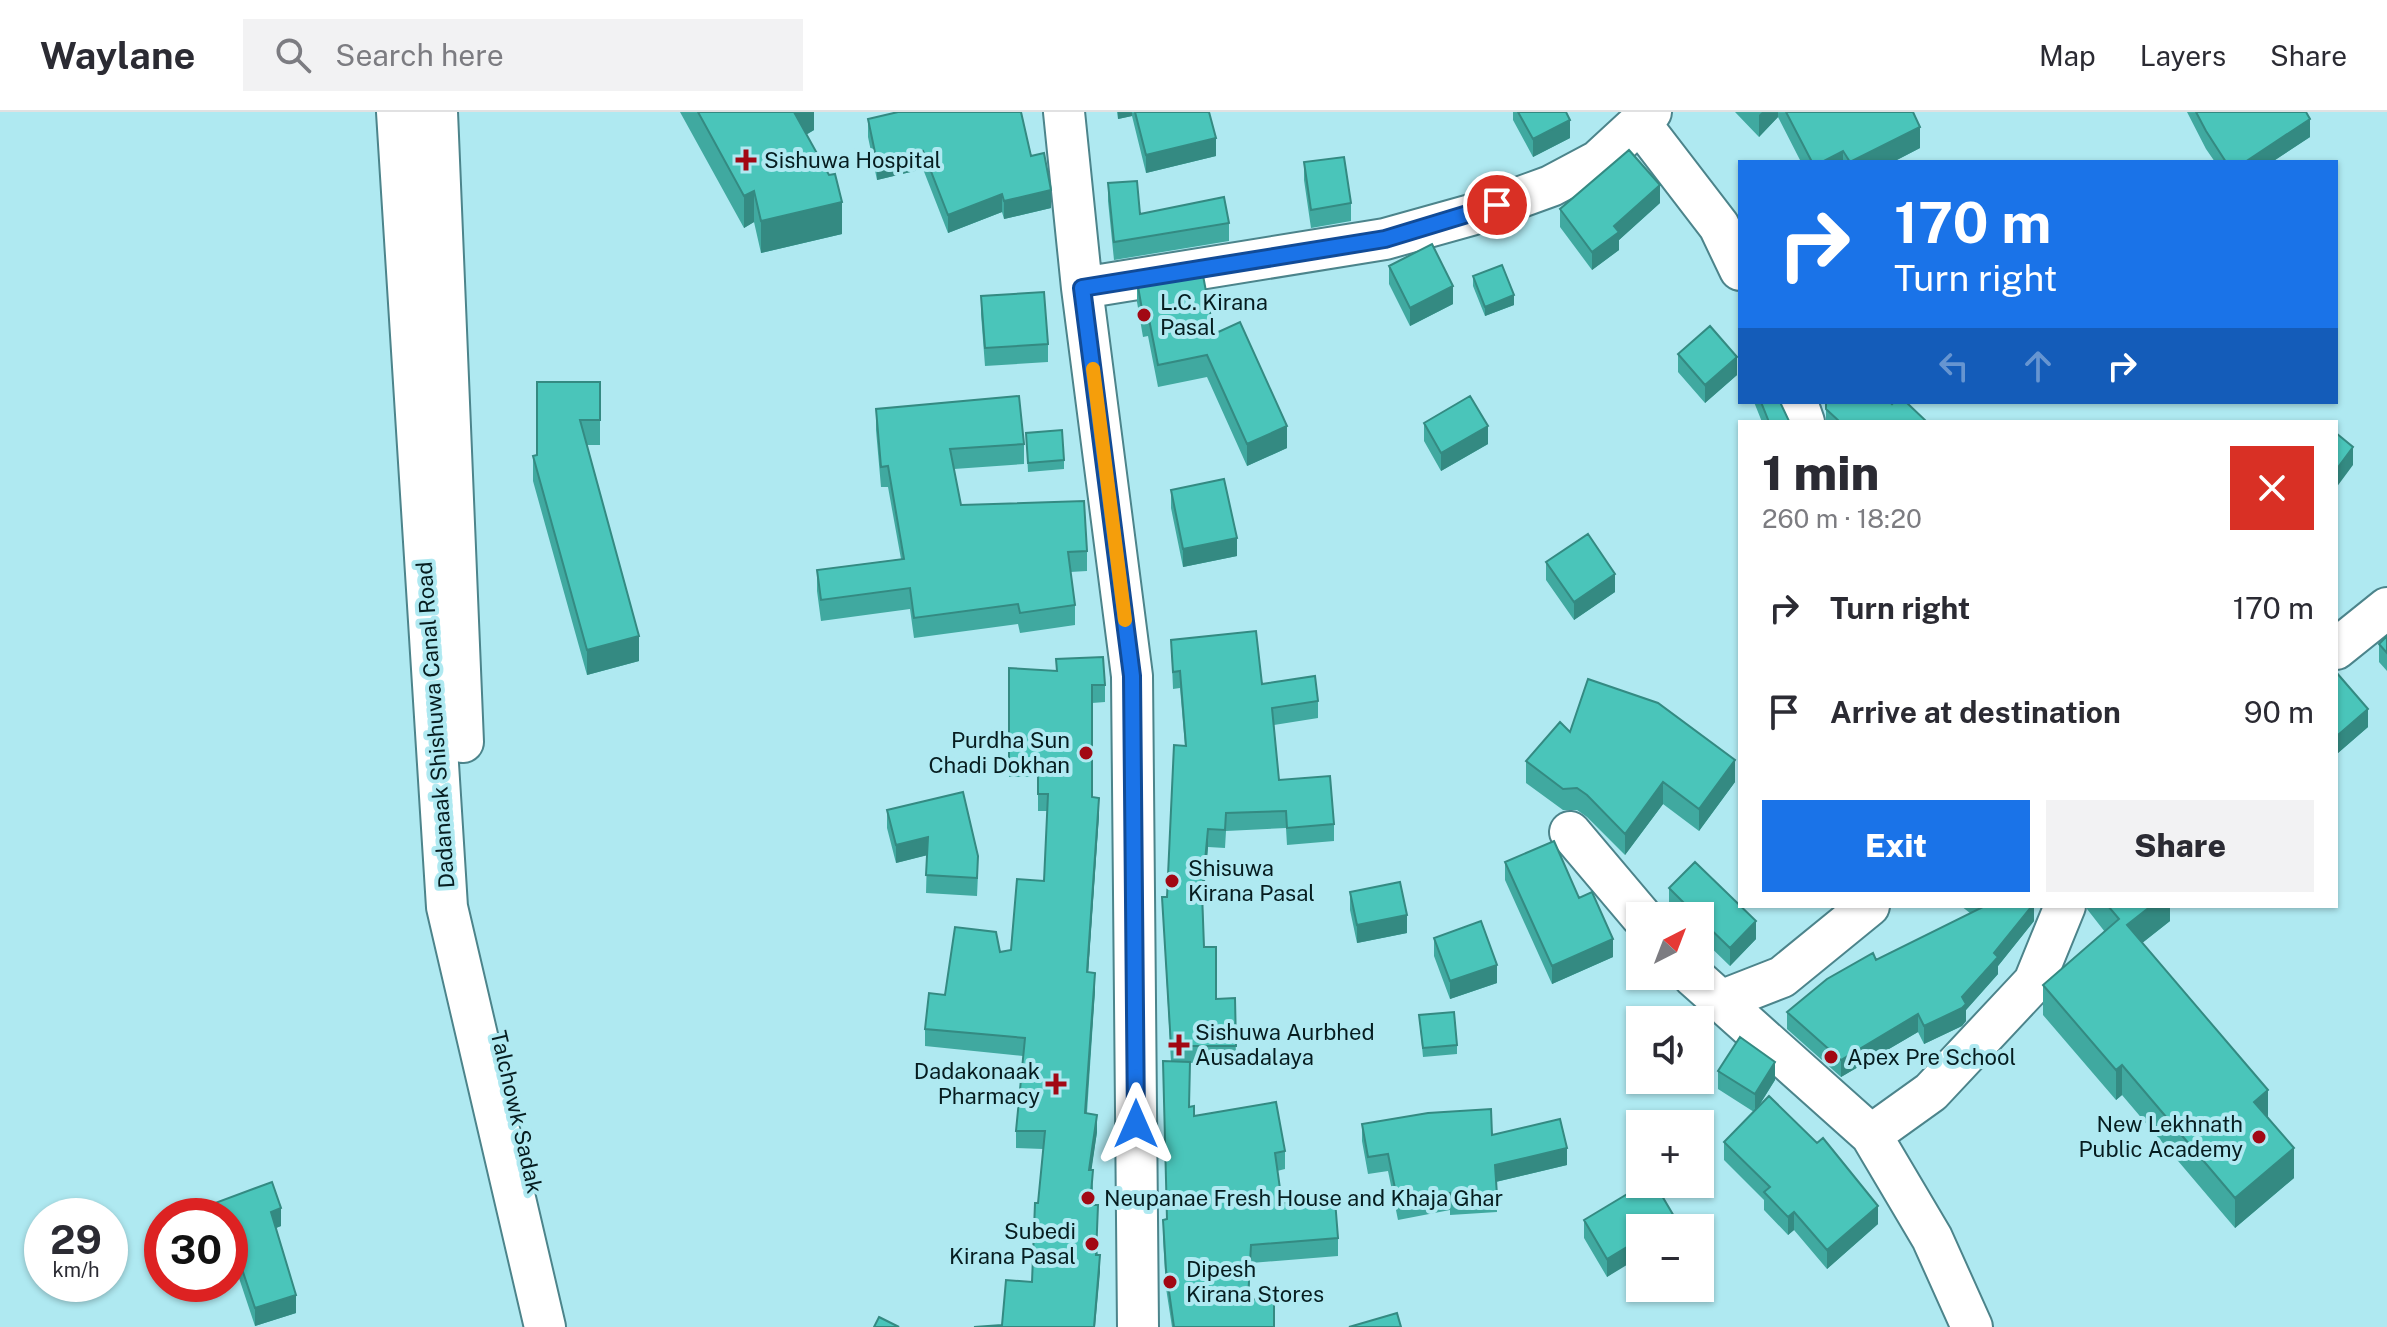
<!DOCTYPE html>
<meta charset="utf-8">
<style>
body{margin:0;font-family:"Public Sans",sans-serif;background:#f2f2f3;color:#2b2b33;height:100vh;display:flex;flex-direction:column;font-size:30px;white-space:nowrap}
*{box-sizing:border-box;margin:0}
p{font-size:26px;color:#7c7c81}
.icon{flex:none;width:44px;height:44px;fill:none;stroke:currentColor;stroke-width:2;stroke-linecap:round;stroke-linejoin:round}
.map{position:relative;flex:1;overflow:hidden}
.details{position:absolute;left:1738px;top:308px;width:600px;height:488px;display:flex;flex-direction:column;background:#fff;border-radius:0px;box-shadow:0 2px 6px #0004}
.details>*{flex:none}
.banner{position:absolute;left:1738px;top:48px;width:600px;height:244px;border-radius:0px;box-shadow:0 2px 6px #0004;background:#1a73e8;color:#fff;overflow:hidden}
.needle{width:52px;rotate:42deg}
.tools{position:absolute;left:1626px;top:790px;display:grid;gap:16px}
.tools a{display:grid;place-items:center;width:88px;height:88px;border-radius:0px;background:#fff;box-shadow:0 2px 6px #0004;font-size:40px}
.speed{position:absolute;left:24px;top:1086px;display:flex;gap:16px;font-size:40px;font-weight:700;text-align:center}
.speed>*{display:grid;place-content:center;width:104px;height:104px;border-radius:50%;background:#fff;box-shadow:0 2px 6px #0004;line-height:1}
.speed small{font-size:20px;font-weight:400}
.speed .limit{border:12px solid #d22;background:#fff;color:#111}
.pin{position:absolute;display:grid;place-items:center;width:68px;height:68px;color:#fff;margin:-34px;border:4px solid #fff;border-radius:50%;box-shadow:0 2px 8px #0007}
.me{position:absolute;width:88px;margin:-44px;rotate:0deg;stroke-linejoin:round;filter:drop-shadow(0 0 6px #0008)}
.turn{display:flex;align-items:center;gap:28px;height:168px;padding:0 24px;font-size:36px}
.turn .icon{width:104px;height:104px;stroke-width:2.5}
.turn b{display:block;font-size:56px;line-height:68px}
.lanes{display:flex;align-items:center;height:76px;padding:0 24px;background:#0003;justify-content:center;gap:40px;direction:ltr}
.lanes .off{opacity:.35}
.round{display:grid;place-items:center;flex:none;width:84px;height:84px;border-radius:0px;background:#f2f2f3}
.headline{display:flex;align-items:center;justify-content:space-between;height:136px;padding:0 24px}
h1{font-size:48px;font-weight:800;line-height:60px}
.button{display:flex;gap:16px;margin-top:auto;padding:16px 24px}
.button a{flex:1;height:92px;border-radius:0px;background:#1a73e8;color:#fff;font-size:32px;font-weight:800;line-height:92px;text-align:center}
.button a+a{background:#f2f2f3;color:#2b2b33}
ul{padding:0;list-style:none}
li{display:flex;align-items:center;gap:24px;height:104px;padding:0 24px}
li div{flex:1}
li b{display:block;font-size:30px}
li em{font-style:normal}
header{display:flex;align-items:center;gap:48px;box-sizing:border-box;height:112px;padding:0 40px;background:#fff;border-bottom:2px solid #e1e1e2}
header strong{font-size:38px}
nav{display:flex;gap:44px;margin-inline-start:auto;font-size:28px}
.search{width:560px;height:72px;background:#f2f2f3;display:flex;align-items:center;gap:20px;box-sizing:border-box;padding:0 28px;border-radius:0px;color:#7c7c81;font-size:30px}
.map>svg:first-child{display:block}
</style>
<header>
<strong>Waylane</strong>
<div class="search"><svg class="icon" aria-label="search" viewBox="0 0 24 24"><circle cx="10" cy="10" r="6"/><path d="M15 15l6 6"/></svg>Search here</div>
<nav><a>Map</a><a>Layers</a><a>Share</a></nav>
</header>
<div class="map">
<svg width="2387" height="1215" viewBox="0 0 2387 1215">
<rect width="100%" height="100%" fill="#afe9f1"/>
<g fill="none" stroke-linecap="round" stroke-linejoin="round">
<defs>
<path id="minor" d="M397,0L447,795L545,1215
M437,0L463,630
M1064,0L1082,176L1132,564L1138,1215
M1640,11L1719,114L1740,158
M1082,176L1385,127L1471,103L1551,74L1598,49L1651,0
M1797,290L1804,310
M2336,537L2387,496
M1570,720L1641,804
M1693,864L1871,1023L1932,1126L1972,1215
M1718,890L1782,865L1869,794
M1871,1023L1931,980L2034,870L2065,794"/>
</defs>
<!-- minor casing -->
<use href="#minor" stroke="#4c848b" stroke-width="44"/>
<!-- minor -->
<use href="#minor" stroke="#fff" stroke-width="40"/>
</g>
<!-- wall -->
<path fill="#40a9a0" d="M680,0H814V18L806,23L842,122L761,141L754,110L744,116Z
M1117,0H1209L1216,44L1146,61L1132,4L1118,7Z
M1513,0H1566L1570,26L1533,45L1513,8Z
M1735,0H1913L1920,36L1893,50H1801L1778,5L1759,25Z
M2187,0H2306L2310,25L2272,50H2215L2206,37Z
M868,7L1031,44L1051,96L1004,107L1002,100L948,121L923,57L877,68L868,25Z
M1304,50L1351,91V109L1311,116L1304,68Z
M1108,71L1140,102L1229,111V129L1114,148L1108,89Z
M1660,91L1619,128V138L1592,158L1560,115V97Z
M1389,154L1453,192L1410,214L1389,172Z
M1473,164L1514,193L1485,204L1473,174Z
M1137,169L1214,222L1287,336L1247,354L1207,265L1158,275L1148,224L1143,225L1137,190Z
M981,184L1048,232V250L985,254L981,202Z
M1678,242L1737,263L1705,291L1678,260Z
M600,270V333H587L639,549L587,563L533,369V344L537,343Z
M1754,290H1780L1789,310H1762Z
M1826,290L1892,292L1927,310H1826Z
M876,297L1024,332V352L954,357L961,393L1087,439V459L1070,460L1075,493V513L1020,521L1018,512L914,526L910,497L821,509L817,479V458L901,447L888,375H881L876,318Z
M1424,311L1488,332L1441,359L1424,329Z
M1026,321L1064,348V357L1028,360Z
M1171,378L1237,444L1183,455L1171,396Z
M1546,450L1615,480L1574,508L1546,468Z
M2387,524V559L2379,550V532Z
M1171,528L1262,572L1318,589V606L1274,613L1279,668L1334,712V729L1287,733L1286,716L1226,719L1225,736L1208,735L1203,794L1204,835L1216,887L1235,886L1236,951H1190V995L1194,1004L1285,1039V1057L1277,1059L1282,1091L1338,1126V1144L1251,1151L1249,1187L1274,1215H1172L1166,1176L1163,1126V1108L1166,1107L1171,950L1162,785H1167L1185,634L1180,576L1173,577Z
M1056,547L1105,573V590L1092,591V685L1099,703L1088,860L1095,878L1087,1001L1097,1020L1091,1058L1093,1076L1092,1093L1100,1160L1002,1213L1032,1170L1043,1037L1016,1036V1019L1023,944L925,934V917L945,883L1000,840L1011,838L1044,769L1047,699H1038V665H1009V556L1056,559Z
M2336,560L2368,615L2338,641L2336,639Z
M1570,620L1735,670L1699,719L1663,692L1625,743L1587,705L1577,698H1563L1526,671V649Z
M887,698L978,762L977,784L926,781L927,743L896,751L887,716Z
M1505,750L1579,786L1613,845L1552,872L1505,768Z
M1669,776L1756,827L1730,854L1700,825V804H1678L1669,795Z
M1350,780L1407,821L1357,831L1350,798Z
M1961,794H2034V809L1998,854V862L1966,898V909L1962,914L1924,932L1918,920L1841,965L1787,917V900L1876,848L1970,801Z
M2087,794H2170V809L2142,831L2268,1005L2294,1066L2235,1116L2122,983L2116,988L2043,903V873L2105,820L2087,797Z
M1434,826L1497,871L1450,887L1434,844Z
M1419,903L1457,933V942L1423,945Z
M1718,959L1775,968L1757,997L1878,1112L1827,1157L1794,1118L1788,1123L1764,1098V1088L1724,1048V1030L1754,1000L1718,977Z
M1362,1012L1492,1023L1567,1053L1496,1070L1497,1100L1450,1103V1098L1398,1108L1388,1059L1368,1062L1362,1029Z
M207,1094L281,1114L276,1116L296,1201L255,1214L230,1139V1104H207Z
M1584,1108L1675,1116L1607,1165L1584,1126Z"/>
<!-- shaded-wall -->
<path fill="#348a82" d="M793,0H814V18L793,30Z
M1118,0H1132V4L1118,7Z
M1762,0H1778V5L1759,25V3Z
M2310,7V25L2272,50H2245Z
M1570,8V26L1533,45V27Z
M1920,15V36L1893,50H1850Z
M1216,26V44L1146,61V43Z
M923,39V57L877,68V50Z
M1843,39V50H1822Z
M1660,73V91L1619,128V138L1592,158V140L1614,114Z
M1051,78V96L1004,107V89Z
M754,79V110L744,116V84Z
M1002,82V100L948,121V103Z
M842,90V122L761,141V109Z
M1453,174V192L1410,214V196Z
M1514,183V193L1485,204V195Z
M1737,245V263L1705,291V273Z
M1287,314V336L1247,354V332Z
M1488,314V332L1441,359V341Z
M2353,335V353L2336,376V358Z
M1237,426V444L1183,455V437Z
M1615,462V480L1574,508V490Z
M639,524V549L587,563V538Z
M2368,597V615L2338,641V623Z
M1735,648V670L1699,719V697Z
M1663,670V692L1625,743V722Z
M1099,686V703L1087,878V860Z
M1208,717V735L1202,798V781Z
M928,725V743L896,751V733Z
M2032,794H2034V809L1998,854V862L1966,898V909L1962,914L1924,932V914L1962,885L1994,841Z
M2151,794H2170V809L2127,843V813Z
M1407,803V821L1357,831V813Z
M1756,809V827L1730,854V836Z
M1613,827V845L1552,872V854Z
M1497,853V871L1450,887V869Z
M1095,861V878L1085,1019V1001Z
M1918,902V920L1841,965V948Z
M1775,950V968L1755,1000V982Z
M2122,953V983L2116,988V958Z
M2268,978V1008L2254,990Z
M1097,1003V1020L1089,1075V1058Z
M1567,1036V1053L1495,1070V1053Z
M2294,1036V1066L2235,1116V1086Z
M1878,1094V1112L1827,1157V1138Z
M281,1096V1114L271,1118V1100Z
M1794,1100V1118L1788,1123V1105Z
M1675,1106V1116H1658Z
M1640,1127V1145L1607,1165V1147Z
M1100,1143V1160L1095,1215H1094Z
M296,1183V1201L255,1214V1196Z"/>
<!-- building -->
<path fill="#4ac5ba" stroke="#348a82" stroke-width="2" d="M698,0H794L829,63L835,62L842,90L761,109L754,79L744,84Z
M898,0H1021L1031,44L1044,41L1051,78L1004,89L1002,82L948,103L923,39L877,50L868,7Z
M1135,0H1209L1216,26L1146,43Z
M1518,0H1566L1570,8L1533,27Z
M1786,0H1913L1920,15L1850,50L1843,39L1822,50H1812Z
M2196,0H2306L2310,7L2245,50H2226L2206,19Z
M1629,38L1660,73L1614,114L1619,120L1592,140L1560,97Z
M1344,45L1351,91L1311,98L1304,50Z
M1137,69L1140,102L1224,85L1229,111L1114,130L1108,71Z
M1432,132L1453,174L1410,196L1389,154Z
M1502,153L1514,183L1485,195L1473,164Z
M1202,158L1214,222L1240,210L1287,314L1247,332L1207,243L1158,253L1148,202L1143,203L1137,169Z
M1044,180L1048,232L985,236L981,184Z
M1710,214L1737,245L1705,273L1678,242Z
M537,270H600V308H580L639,524L587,538L533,344L537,343Z
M1019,284L1024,332L950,337L961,393L1084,389L1087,439L1068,440L1075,493L1020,501L1018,492L914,506L910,476L821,488L817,458L904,447L888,354L881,355L876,297Z
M1470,284L1488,314L1441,341L1424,311Z
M1761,290H1780L1789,309L1769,310Z
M1826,290H1890L1892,292L1894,290H1906L1927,310H1840L1826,297Z
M1062,318L1064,348L1028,351L1026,321Z
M2336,321L2353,335L2336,358Z
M1224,367L1237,426L1183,437L1171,378Z
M1588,422L1615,462L1574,490L1546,450Z
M1256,519L1262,572L1315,564L1318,589L1272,596L1279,668L1330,664L1334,712L1287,716L1286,699L1226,701L1225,718L1208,717L1202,781L1204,835H1216V887L1235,886L1236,934H1171L1162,785H1167L1174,633L1186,634L1180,559L1173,560L1171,528Z
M2387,524V541L2379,532Z
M1103,545L1105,573H1092V685L1099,686L1087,860L1095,861L1085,1001L1097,1003L1089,1058H1093L1090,1093H1098L1096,1143H1100L1094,1215H974L1002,1213L1006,1168L1032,1170L1035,1091H1038L1045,1019H1016L1025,926L925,917L929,881L945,883L955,815L996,820L1000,840L1011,838L1017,767L1044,769L1048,682H1038V647H1009V556L1057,559L1056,547Z
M2336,560L2368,597L2338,623L2336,621Z
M1588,567L1658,591L1735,648L1699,697L1663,670L1625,722L1587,683L1577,676L1563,677L1526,649L1560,610L1570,620Z
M963,680L978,744L977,766L926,763L928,725L896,733L887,698Z
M1554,729L1579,786L1592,780L1613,827L1552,854L1505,750Z
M1695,750L1756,809L1730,836L1700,807V804H1697L1669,776Z
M1400,770L1407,803L1357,813L1350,780Z
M1982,794H2032L1994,841L1998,845L1962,885L1966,892L1962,896L1924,914L1918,902L1841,948L1787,900L1827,867L1873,841L1876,848L1983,795Z
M2108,794H2151L2127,813L2268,978L2254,990L2294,1036L2235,1086L2122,953L2116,958L2043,873L2119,807Z
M1481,809L1497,853L1450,869L1434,826Z
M1454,900L1457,933L1423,936L1419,903Z
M1740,925L1775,950L1755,982L1718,959Z
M1163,949L1190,950L1189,995L1194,994V1004L1276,990L1285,1039L1275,1041L1282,1091L1335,1088L1338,1126L1251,1133L1248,1187L1274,1188V1215H1174L1166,1158L1163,1108L1167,1107Z
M1769,984L1817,1031L1823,1026L1878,1094L1827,1138L1794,1100L1788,1105L1764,1080L1770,1075L1724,1030Z
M1491,997L1492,1023L1560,1007L1567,1036L1495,1053L1497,1083L1450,1086V1081L1398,1091L1388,1042L1368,1045L1362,1012L1428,1001Z
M272,1070L281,1096L271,1100L296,1183L255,1196L230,1121V1104H210L207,1094Z
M1644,1072H1655L1675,1106L1658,1116H1640V1127L1607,1147L1584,1108Z
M1397,1201L1401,1215H1349Z
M879,1205L899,1215H874Z"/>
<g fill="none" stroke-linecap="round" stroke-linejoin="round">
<defs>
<path id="route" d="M1136,1012L1132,564L1082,176L1385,127L1497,93"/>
</defs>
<!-- route casing -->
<use href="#route" stroke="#114b97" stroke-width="20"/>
<!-- route -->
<use href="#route" stroke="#1a73e8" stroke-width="14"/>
<!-- slow -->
<path stroke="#f59e0b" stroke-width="14" d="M1093,257L1125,508"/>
</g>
<!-- markers -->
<g fill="#a20814" stroke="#afe9f1" stroke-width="3">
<path d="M742 36h8v8h8v8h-8v8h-8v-8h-8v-8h8z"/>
<circle cx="1144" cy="203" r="8"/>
<circle cx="1086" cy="641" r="8"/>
<circle cx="1172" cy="769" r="8"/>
<path d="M1175 921h8v8h8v8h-8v8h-8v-8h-8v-8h8z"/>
<circle cx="1831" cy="945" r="8"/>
<path d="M1052 960h8v8h8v8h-8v8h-8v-8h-8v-8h8z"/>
<circle cx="2259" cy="1025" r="8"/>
<circle cx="1088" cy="1086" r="8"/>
<circle cx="1092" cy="1132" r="8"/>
<circle cx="1170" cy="1170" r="8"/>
</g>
<g text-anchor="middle" stroke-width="8" stroke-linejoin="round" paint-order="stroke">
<!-- poi labels -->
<g font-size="22" fill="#061d20" stroke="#afe9f1" text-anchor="start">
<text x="764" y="56">Sishuwa Hospital</text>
<text x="1160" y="198">L.C. Kirana<tspan x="1160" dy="25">Pasal</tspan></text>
<text x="1070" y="636" text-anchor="end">Purdha Sun<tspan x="1070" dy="25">Chadi Dokhan</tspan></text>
<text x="1188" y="764">Shisuwa<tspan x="1188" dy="25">Kirana Pasal</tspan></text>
<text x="1195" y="928">Sishuwa Aurbhed<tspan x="1195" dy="25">Ausadalaya</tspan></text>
<text x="1847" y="953">Apex Pre School</text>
<text x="1040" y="967" text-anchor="end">Dadakonaak<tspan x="1040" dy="25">Pharmacy</tspan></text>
<text x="2243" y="1020" text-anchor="end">New Lekhnath<tspan x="2243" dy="25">Public Academy</tspan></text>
<text x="1104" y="1094">Neupanae Fresh House and Khaja Ghar</text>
<text x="1076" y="1127" text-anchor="end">Subedi<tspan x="1076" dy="25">Kirana Pasal</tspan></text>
<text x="1186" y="1165">Dipesh<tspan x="1186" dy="25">Kirana Stores</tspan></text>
</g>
<!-- street labels -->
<g font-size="22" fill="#061d20" stroke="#afe9f1">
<text transform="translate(435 613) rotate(-94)" y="8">Dadanaak Shishuwa Canal Road</text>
<text transform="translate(517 1000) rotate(77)" y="8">Talchowk Sadak</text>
</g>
</g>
</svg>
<div class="tools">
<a><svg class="needle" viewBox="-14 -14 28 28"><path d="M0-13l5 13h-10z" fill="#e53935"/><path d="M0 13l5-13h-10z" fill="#7c7c81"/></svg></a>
<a><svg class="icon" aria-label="sound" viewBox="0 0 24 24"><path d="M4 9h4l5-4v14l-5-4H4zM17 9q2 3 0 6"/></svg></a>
<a>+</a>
<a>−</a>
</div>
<div class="speed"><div>29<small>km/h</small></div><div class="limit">30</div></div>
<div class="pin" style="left:1497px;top:93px;background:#d93025"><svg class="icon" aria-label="arrive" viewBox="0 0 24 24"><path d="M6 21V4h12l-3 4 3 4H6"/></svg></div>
<svg class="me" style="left:1136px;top:1012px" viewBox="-20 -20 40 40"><path d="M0-17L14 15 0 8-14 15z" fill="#1a73e8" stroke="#fff" stroke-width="4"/></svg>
<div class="banner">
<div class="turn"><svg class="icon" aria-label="right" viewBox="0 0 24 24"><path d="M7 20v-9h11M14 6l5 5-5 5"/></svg><div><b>170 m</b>Turn right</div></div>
<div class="lanes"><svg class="icon off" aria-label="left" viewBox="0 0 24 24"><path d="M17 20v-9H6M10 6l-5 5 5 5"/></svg><svg class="icon off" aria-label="ahead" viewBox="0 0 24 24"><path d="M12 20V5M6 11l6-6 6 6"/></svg><svg class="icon" aria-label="right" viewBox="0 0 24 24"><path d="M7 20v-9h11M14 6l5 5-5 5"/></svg></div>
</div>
<section class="details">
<div class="headline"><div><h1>1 min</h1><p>260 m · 18:20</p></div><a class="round" style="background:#d93025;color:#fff"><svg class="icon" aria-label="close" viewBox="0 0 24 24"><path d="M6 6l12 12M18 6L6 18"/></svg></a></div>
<ul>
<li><svg class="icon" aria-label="right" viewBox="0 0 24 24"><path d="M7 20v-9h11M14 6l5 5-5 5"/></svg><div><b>Turn right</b></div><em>170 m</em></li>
<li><svg class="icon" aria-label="arrive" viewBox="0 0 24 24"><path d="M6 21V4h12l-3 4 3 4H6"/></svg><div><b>Arrive at destination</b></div><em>90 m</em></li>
</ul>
<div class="button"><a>Exit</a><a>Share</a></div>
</section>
</div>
